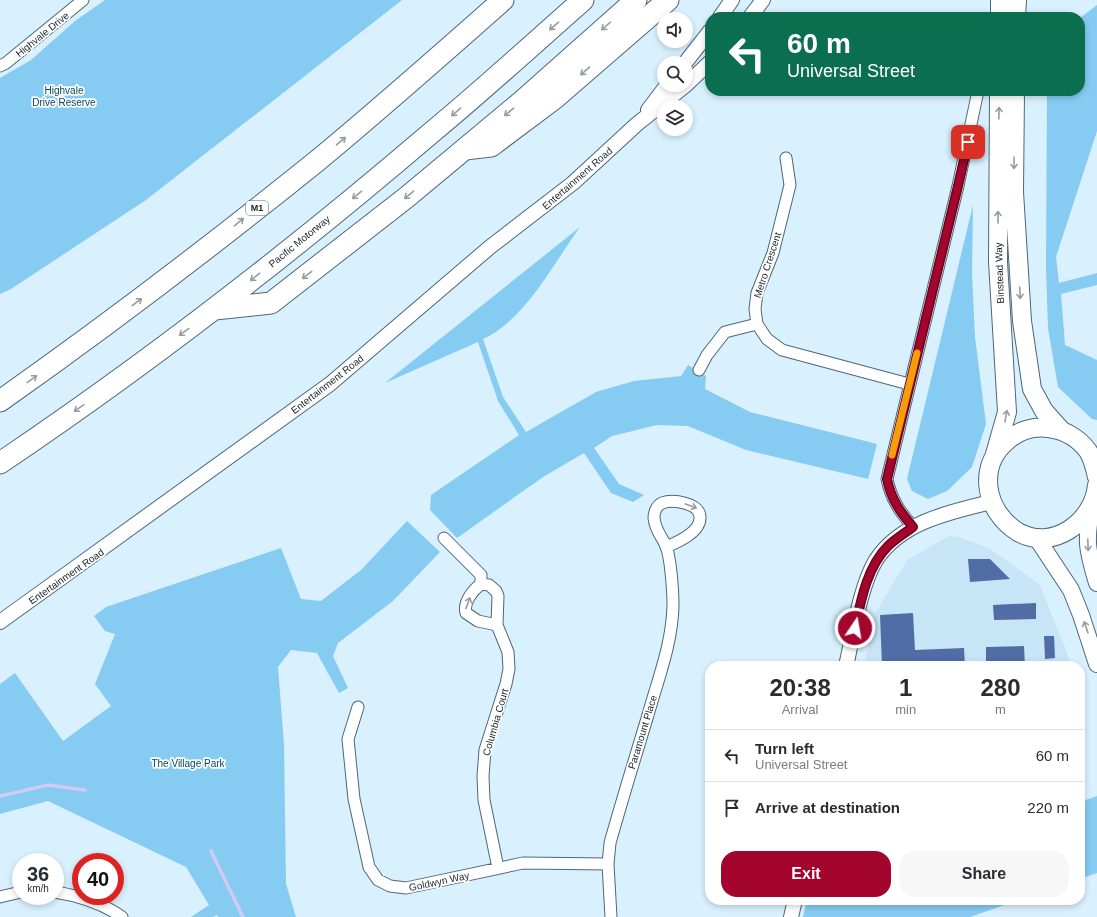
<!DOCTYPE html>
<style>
body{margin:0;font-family:Arial,sans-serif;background:#f7f7f7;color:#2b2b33;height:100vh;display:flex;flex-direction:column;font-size:15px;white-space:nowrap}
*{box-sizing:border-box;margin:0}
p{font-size:13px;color:#7c7c81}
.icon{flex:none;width:22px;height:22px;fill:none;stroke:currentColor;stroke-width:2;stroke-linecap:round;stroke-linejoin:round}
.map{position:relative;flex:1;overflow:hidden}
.side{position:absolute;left:705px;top:661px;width:380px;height:244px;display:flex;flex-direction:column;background:#fff;border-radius:16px;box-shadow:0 2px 6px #0003}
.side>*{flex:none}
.banner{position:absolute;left:705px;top:12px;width:380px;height:84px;border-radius:16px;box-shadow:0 2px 6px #0003;background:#0b6e4f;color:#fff;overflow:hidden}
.buttons{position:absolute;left:657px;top:12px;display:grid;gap:8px}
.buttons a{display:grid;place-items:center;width:36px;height:36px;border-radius:50%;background:#fff;box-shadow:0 2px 6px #0003;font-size:20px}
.speed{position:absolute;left:12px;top:853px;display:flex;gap:8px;font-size:20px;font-weight:700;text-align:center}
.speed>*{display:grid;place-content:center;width:52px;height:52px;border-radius:50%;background:#fff;box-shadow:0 2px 6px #0003;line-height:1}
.speed small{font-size:10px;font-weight:400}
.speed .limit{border:6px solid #d22;background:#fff;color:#111}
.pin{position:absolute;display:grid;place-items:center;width:34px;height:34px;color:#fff;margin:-17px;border-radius:8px;box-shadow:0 2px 6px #0006}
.me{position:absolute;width:44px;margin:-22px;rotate:12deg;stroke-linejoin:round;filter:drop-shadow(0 0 3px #0008)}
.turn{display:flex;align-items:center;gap:14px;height:84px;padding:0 16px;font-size:18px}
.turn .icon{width:52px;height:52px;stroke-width:2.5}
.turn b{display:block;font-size:28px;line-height:34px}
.eta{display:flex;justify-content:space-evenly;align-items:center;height:68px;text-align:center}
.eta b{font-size:24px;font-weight:600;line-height:28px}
.button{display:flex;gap:8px;margin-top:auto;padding:8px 16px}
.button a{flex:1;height:46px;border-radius:16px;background:#a3052c;color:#fff;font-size:16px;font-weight:600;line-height:46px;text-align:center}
.button a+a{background:#f7f7f7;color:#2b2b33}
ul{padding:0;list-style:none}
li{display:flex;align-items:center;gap:12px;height:52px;padding:0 16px;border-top:1px solid #e1e1e2}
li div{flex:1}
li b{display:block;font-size:15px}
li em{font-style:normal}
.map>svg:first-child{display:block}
</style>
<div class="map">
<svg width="1097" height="917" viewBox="0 0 1097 917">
<rect width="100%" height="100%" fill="#d9f0fe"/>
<!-- built -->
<path fill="#c7e5f6" d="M949,536L958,537L989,548L1040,585L1072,666H864L875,614L907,560Z"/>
<!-- green -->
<path fill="#85cbf2" d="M105,0H402L146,200L11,289L0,294V78L31,60L75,21Z
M1097,5V131L1056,257L1059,283L1097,273V285L1061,294L1065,345L1097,360V420L1092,419L1058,387L1048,328L1046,268L1047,91H1080V18Z
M973,205L972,274L975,337L986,424L972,467L947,491L928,499L912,491L907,479Z
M580,227C554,263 524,321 483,339L503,397L526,432L596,392L634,381L681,376L688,365L706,376L705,389L750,412L877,444L868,479L746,450L688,426L657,425L612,436L594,448L619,484L644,495L633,502L611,493L584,453L543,477L457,538L430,510L431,495L519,435L498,401L478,342L385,383Z
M407,521L440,552L393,601L338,643L333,656L348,688L339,693L317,653L291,650L278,667L284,745L286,884L296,917H218L217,915L213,917H191L209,905L186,867L48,801L0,814V684L15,673L63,741L111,706L95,684L115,634L105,631L94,616L106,607L281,548L301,599L321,601L361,570Z
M1097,796V873L1080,879V802Z
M807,900H1019L970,917H803Z"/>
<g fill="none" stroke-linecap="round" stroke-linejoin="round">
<!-- stream -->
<path stroke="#d0caf4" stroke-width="3.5" d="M0,796L48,785L85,790
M211,851L243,917"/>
</g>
<!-- building -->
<path fill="#506da6" d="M968,559H990L1010,579L970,582Z
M1036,603V619L994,620L993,605Z
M913,613L915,650L964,648L965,666H882L880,615Z
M1044,636H1054L1055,658L1045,659Z
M1024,646L1025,666H986V647Z"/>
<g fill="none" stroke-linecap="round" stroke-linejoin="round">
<defs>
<path id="minor" d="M0,66L6,63L83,0
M786,158L790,185L773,253L757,293L755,309L757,324L767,339L782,350L909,384
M699,370L707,355L725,332L757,324
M913,527C900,512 891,499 887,479L958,186L978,91
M444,538L481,575V584
M497,625L478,621L466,613C463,602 473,590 481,584L489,585L496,591L498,596L497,625L508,652L509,669L506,684L485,750L483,776L484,800L498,868
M358,707L348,739L354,799L369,867L378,880L390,886L406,888L523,863L608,864
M55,892C80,896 102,903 122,917
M0,897L21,892
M611,917L608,864L610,843C622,800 635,758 648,715C658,679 672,644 673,606C673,592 671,559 666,546C662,537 655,530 654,518C654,513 656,506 662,503C673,499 700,503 700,517C701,532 678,542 666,547"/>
<path id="tertiary" d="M720,17L732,0
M750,17L763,0
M685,63L710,31
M686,85L710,62
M648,110L667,85
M0,622L330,384L490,247L573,183L637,124L686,85
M846,666C853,636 860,586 876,560C901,522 950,512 991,502
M791,917L795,900"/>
<path id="secondary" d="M1092,506C1085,540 1087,550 1097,583
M1036,537L1071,590L1081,615L1097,664"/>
<path id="primary" d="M1000,0V17
M1016,17L1017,0
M1015,91L1014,192L1022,321L1032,389L1044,411L1061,430
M995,454L1007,412L998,262L999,91
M1097,477C1095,468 1093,459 1088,451C1070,426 1032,419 1008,440C976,466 985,512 1018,532C1053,552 1094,521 1097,485"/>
<path id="motorway" d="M465,149L491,146L555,98L668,0
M215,309L271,303L407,197L521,102L636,0
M0,401C108,325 214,244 317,161C380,109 442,54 503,0
M0,463C150,362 293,251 431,133C483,90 533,44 583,0"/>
</defs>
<!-- minor casing -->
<use href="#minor" stroke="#4d6777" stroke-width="13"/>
<!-- tertiary casing -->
<use href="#tertiary" stroke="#4d6777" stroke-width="16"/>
<!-- secondary casing -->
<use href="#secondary" stroke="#4d6777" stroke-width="18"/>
<!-- primary casing -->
<use href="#primary" stroke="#4d6777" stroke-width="20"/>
<!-- motorway casing -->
<use href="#motorway" stroke="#4d6777" stroke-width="23"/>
<!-- minor -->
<use href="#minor" stroke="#fff" stroke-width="11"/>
<!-- tertiary -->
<use href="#tertiary" stroke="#fff" stroke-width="14"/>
<!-- secondary -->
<use href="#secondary" stroke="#fff" stroke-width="16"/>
<!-- primary -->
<use href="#primary" stroke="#fff" stroke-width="18"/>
<!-- motorway -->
<use href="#motorway" stroke="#fff" stroke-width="21"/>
</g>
<!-- one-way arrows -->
<defs><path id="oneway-shaft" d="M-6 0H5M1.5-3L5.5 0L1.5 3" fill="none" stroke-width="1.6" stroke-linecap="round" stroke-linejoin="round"/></defs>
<g stroke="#979c9f">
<use href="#oneway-shaft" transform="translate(554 26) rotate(139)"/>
<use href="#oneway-shaft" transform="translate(606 26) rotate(138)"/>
<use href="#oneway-shaft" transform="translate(585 71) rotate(139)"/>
<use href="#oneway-shaft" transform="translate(456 112) rotate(139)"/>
<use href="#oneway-shaft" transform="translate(509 112) rotate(140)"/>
<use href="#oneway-shaft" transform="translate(999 113) rotate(-89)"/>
<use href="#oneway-shaft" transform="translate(341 141) rotate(-40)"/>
<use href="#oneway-shaft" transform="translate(1014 163) rotate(90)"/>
<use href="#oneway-shaft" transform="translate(357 195) rotate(141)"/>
<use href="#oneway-shaft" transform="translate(409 195) rotate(141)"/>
<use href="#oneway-shaft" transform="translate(998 217) rotate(-90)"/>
<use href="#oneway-shaft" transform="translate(239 222) rotate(-39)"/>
<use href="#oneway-shaft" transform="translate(307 275) rotate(142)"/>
<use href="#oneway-shaft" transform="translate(255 277) rotate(141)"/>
<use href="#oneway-shaft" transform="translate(1020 293) rotate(87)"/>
<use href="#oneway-shaft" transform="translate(137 302) rotate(-37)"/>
<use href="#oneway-shaft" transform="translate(184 332) rotate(144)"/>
<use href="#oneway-shaft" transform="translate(32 379) rotate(-36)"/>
<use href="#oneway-shaft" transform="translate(79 408) rotate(145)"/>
<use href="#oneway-shaft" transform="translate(1006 416) rotate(-80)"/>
<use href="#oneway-shaft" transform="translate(691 506) rotate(20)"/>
<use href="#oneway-shaft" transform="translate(1088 545) rotate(88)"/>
<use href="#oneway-shaft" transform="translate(468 603) rotate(-70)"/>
<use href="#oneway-shaft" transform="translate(1086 627) rotate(-109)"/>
</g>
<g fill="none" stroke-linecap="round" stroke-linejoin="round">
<defs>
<path id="route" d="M855,628C861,600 867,567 888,546C895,539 905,533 913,527C900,512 891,499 887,479L958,186L968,142"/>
</defs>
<!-- route casing -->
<use href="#route" stroke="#6a031d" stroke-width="10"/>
<!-- route -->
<use href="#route" stroke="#a3052c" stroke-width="7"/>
<!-- slow -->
<path stroke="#f59e0b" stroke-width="7" d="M892,455L917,353"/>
</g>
<g text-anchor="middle" stroke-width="3.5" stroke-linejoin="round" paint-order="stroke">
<!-- shield labels -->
<rect fill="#fff" stroke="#5d6569" stroke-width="1" x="246" y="201" width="22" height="14" rx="3"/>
<g font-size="9" font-weight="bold" fill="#182329">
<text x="257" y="211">M1</text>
</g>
<!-- street labels -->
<g font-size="10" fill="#182329" stroke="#fff">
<text transform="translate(42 34) rotate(-39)" y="4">Highvale Drive</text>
<text transform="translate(577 178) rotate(-41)" y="4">Entertainment Road</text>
<text transform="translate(299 241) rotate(-39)" y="4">Pacific Motorway</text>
<text transform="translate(767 265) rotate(-72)" y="4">Metro Crescent</text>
<text transform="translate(999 273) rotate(-92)" y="4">Binstead Way</text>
<text transform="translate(327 384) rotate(-38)" y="4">Entertainment Road</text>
<text transform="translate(66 576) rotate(-35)" y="4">Entertainment Road</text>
<text transform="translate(495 722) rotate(-74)" y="4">Columbia Court</text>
<text transform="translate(642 732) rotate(-73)" y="4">Paramount Place</text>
<text transform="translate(439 881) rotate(-12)" y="4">Goldwyn Way</text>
</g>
<!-- park labels -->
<g font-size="10" fill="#064764" stroke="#fff">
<text x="64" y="94">Highvale<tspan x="64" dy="12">Drive Reserve</tspan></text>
<text x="188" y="767">The Village Park</text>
</g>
</g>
</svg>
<div class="buttons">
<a><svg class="icon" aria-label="sound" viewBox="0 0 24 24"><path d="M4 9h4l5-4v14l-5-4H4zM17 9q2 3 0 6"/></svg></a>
<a><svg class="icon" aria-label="search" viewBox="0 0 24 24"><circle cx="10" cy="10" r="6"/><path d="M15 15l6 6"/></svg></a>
<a><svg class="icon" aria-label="layers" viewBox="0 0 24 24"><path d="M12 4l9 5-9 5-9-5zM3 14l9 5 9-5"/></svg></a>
</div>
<div class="speed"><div>36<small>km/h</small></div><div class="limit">40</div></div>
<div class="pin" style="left:968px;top:142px;background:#d93025"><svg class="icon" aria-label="arrive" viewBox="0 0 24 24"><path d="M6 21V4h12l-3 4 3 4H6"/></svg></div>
<svg class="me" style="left:855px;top:628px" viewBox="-20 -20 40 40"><circle r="17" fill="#a3052c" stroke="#fff" stroke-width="3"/><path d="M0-11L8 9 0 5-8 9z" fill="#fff"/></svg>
<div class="banner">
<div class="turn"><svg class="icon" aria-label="left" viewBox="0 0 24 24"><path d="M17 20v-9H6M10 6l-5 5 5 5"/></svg><div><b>60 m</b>Universal Street</div></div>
</div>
<section class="side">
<div class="eta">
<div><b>20:38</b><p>Arrival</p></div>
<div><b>1</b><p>min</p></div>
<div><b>280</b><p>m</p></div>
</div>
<ul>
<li><svg class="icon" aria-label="left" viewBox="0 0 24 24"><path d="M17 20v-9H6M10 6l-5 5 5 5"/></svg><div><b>Turn left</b><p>Universal Street</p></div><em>60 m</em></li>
<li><svg class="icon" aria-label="arrive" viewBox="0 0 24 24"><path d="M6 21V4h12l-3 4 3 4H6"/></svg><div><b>Arrive at destination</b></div><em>220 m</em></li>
</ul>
<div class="button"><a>Exit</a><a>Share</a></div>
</section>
</div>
